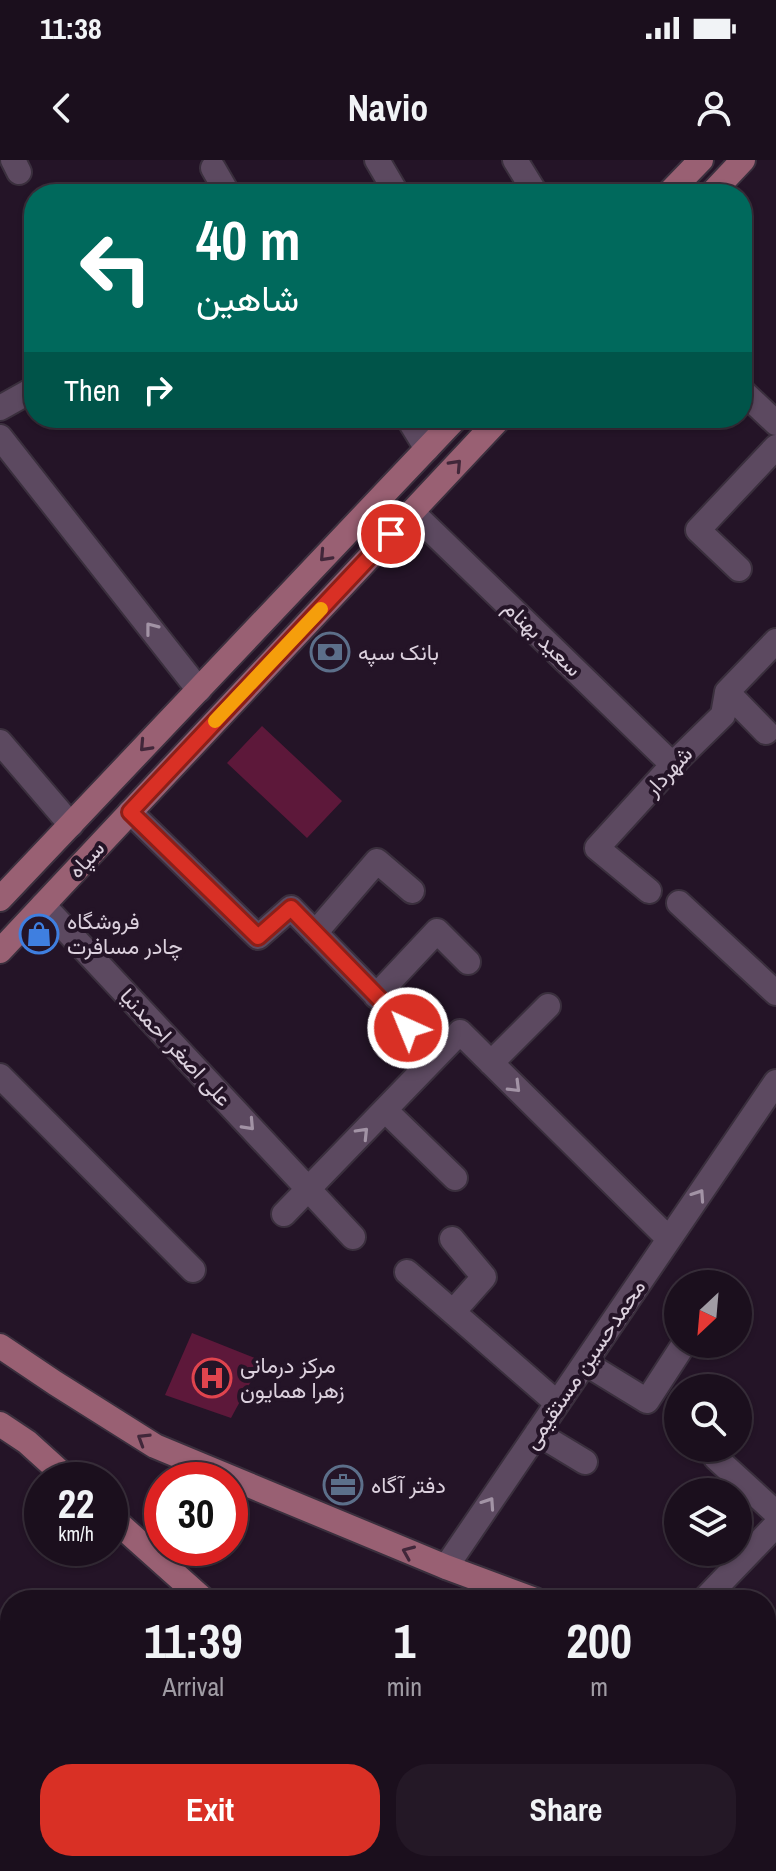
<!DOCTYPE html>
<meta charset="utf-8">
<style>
body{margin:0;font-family:"Archivo Narrow",Vazirmatn,sans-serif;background:#241826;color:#f1f3f6;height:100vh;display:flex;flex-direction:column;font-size:30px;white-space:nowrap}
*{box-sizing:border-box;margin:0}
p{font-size:26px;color:#a09ca4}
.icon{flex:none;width:44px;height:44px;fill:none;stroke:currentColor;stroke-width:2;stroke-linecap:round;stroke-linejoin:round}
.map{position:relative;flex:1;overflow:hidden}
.drawer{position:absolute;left:0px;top:1430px;width:776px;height:282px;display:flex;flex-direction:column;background:#1b0f1d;border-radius:32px 32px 0 0;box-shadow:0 2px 6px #0004,0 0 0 2px #392f3b}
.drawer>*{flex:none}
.guide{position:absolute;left:24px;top:24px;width:728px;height:244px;border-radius:32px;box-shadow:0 2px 6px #0004,0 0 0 2px #392f3b;background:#00695c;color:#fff;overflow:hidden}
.needle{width:52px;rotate:206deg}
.fabs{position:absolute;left:664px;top:1110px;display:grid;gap:16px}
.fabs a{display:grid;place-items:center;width:88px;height:88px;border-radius:50%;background:#1b0f1d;box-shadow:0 2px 6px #0004,0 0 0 2px #392f3b;font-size:40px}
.speed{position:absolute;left:24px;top:1302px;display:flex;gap:16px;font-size:40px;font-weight:700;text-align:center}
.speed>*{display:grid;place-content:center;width:104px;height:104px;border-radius:50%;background:#1b0f1d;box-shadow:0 2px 6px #0004,0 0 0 2px #392f3b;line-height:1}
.speed small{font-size:20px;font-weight:400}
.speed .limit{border:12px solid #d22;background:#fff;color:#111}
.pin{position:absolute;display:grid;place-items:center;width:68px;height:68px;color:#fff;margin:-34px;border:4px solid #fff;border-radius:50%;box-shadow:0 2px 8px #0007}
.me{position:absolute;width:88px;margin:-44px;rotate:316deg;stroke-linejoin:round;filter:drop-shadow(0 0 6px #0008)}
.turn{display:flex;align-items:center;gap:28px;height:168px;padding:0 40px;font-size:36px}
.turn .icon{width:104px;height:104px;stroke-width:2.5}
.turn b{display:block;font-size:56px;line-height:68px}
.then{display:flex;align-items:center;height:76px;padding:0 40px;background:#0003;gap:16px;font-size:30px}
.eta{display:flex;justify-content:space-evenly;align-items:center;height:136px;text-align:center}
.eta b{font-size:48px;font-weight:800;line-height:56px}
.primary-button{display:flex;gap:16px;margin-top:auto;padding:16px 40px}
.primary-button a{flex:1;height:92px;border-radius:32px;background:#d93025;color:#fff;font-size:32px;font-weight:800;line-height:92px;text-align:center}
.primary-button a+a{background:#241826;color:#f1f3f6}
.status{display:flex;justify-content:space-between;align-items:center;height:56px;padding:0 40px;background:#1b0f1d;direction:ltr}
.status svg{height:22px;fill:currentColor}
header{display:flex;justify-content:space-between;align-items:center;height:104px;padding:0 40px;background:#1b0f1d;font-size:36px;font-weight:800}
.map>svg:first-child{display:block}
</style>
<div class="status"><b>11:38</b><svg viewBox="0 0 49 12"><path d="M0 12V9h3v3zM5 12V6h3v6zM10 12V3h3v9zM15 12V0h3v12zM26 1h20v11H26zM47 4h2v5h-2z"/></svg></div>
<header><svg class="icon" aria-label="back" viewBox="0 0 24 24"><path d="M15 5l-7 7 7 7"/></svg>Navio<svg class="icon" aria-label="person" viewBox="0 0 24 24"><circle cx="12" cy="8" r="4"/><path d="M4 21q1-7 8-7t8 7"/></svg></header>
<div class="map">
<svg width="776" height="1711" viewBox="0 0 776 1711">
<rect width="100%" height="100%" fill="#241427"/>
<!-- building -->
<path fill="#5d183a" d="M262,566L342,641L307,678L227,603Z
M192,1173L262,1201L231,1258L165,1235Z
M34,1702H111L103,1711H26Z"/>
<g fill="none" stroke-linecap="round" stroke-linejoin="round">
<defs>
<path id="street" d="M13,0L19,12
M377,0L397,34
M515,0L536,34
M213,8L228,34
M742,231L776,263
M0,248L34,229
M408,258L427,289
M0,277L199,530
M412,352L673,605
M739,409L698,370L776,287
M727,532L766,572
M0,582L71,665
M130,652L258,777L291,748L408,868
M649,731L597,688L679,598L723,555L727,532L776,481
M679,743L776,833
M43,745L353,1077
M315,773L377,701L412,731
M376,836L437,771L468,802
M491,903L548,846
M0,916L193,1110
M385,950L455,1018
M284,1054L460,872L669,1079
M452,1079L484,1117L453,1152
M407,1112L557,1243
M585,1203L647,1241L684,1184
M537,1273L585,1302
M716,1298L776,1353
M446,1407L776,922
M704,1440L776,1365
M446,1702L466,1711"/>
<path id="primary" d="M668,34L701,0
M711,34L743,0
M0,739L456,258
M0,791L500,258
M0,1186L55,1223L155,1286L446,1407L535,1440
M0,1264L27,1282L69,1320
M110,1356L204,1440
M766,1533L776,1537
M334,1711L338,1702"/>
</defs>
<!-- street casing -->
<use href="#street" stroke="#3a2f3d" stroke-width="28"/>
<!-- primary casing -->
<use href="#primary" stroke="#3a2f3d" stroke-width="28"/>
<!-- street -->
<use href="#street" stroke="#5c4960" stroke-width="24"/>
<!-- primary -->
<use href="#primary" stroke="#996073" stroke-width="24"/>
</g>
<!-- one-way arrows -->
<defs><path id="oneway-chevron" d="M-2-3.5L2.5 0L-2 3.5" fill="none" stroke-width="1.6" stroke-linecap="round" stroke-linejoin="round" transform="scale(2)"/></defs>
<g stroke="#41273a">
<use href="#oneway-chevron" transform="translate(456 305) rotate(-47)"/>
<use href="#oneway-chevron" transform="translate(325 396) rotate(133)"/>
<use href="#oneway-chevron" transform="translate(145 586) rotate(133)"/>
<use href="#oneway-chevron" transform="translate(143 1279) rotate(-148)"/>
<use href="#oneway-chevron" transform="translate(408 1392) rotate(-157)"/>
</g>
<g stroke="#a293a5">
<use href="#oneway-chevron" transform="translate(151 468) rotate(-128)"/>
<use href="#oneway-chevron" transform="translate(515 927) rotate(45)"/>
<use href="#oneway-chevron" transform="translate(249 965) rotate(47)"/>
<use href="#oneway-chevron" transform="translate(363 973) rotate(-46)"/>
<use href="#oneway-chevron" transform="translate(699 1035) rotate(-56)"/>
<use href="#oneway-chevron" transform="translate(489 1343) rotate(-56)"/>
</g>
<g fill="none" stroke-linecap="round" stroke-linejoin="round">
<defs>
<path id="route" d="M391,374L130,652L258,777L291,748L408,868"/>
</defs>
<!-- route casing -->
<use href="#route" stroke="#8d1f18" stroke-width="20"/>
<!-- route -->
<use href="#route" stroke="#d93025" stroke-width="14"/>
<!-- slow -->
<path stroke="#f59e0b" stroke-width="14" d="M215,561L321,449"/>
</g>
<!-- icons -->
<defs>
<symbol id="bank-ring" viewBox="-11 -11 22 22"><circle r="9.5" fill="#241427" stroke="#5c6f8a" stroke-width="1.5"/><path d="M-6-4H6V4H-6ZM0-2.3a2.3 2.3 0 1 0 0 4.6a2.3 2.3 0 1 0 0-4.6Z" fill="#5c6f8a"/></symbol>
<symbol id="shop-ring" viewBox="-11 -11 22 22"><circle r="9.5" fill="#241427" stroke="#3f7fe0" stroke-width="1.5"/><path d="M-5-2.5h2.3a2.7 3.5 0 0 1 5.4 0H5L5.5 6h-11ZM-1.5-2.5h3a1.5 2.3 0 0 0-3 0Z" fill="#3f7fe0"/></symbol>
<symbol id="hospital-ring" viewBox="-11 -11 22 22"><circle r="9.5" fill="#241427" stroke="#e0444e" stroke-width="1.5"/><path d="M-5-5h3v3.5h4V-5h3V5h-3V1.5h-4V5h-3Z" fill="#e0444e"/></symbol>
<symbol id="office-ring" viewBox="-11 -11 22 22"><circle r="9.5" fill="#241427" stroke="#5c6f8a" stroke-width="1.5"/><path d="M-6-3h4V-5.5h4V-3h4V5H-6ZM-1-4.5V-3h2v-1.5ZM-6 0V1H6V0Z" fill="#5c6f8a"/></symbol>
</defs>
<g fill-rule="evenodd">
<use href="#bank-ring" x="308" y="470" width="44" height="44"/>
<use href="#shop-ring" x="17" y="752" width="44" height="44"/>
<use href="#hospital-ring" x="190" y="1196" width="44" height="44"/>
<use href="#office-ring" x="321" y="1303" width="44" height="44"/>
</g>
<g text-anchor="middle" stroke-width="8" stroke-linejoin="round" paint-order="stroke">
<!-- street labels -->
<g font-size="22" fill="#dbd0dd" stroke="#241427">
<text transform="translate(543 478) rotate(44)" y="8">سعید بهنام</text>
<text transform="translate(668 611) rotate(-47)" y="8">شهردار</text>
<text transform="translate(86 699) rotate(-47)" y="8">سپاه</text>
<text transform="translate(176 887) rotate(47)" y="8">علی اصغر احمدنیا</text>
<text transform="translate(584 1204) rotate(-56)" y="8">محمدحسین مستقیمی</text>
</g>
<!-- poi labels -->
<g font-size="22" fill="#dbd0dd" stroke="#241427" text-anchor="start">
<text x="358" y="500">بانک سپه</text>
<text x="67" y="769">فروشگاه<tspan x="67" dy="25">چادر مسافرت</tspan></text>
<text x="240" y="1213">مرکز درمانی<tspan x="240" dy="25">زهرا همایون</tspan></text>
<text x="371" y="1333">دفتر آگاه</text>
</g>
</g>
</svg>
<div class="fabs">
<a><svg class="needle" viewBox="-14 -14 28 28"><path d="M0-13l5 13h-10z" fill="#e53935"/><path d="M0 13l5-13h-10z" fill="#a09ca4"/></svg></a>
<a><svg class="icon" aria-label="search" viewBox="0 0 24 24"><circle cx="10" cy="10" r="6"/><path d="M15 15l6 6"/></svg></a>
<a><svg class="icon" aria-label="layers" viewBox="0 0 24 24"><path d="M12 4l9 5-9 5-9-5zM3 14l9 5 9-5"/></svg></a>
</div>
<div class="speed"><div>22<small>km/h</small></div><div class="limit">30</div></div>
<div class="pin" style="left:391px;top:374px;background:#d93025"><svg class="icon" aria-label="arrive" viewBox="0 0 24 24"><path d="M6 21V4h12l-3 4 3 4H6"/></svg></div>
<svg class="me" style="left:408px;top:868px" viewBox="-20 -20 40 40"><circle r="17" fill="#d93025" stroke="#fff" stroke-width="3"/><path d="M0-11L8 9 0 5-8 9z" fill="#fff"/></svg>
<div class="guide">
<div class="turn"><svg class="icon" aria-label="left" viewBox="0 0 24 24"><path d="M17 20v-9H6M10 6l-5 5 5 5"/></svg><div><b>40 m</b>شاهین</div></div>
<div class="then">Then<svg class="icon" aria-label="right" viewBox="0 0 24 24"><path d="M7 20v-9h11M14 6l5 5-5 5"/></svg></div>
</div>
<section class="drawer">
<div class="eta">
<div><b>11:39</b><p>Arrival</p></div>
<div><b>1</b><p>min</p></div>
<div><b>200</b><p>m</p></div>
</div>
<div class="primary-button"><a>Exit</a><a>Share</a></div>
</section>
</div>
